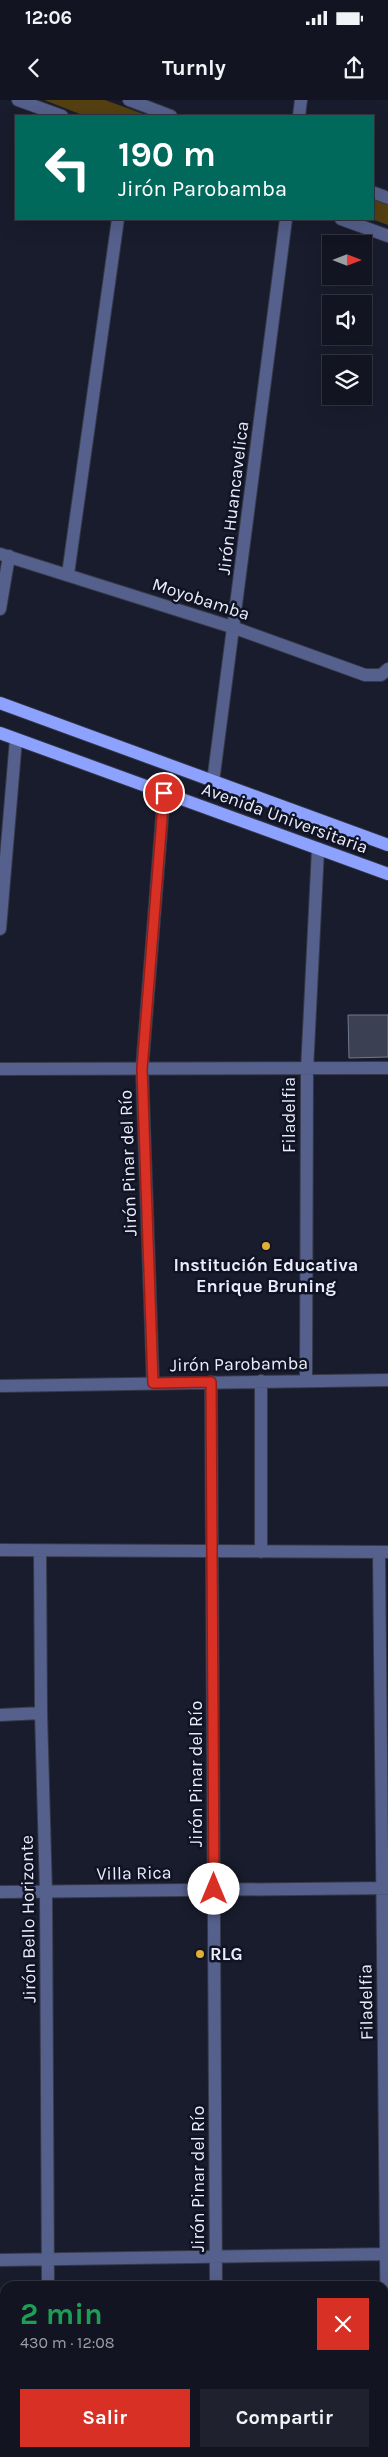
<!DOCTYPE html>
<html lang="es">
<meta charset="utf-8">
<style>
body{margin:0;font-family:Karla,sans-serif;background:#1f222e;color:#f1f3f6;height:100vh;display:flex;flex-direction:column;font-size:19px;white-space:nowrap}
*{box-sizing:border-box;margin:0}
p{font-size:16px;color:#9c9fa5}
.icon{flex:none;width:28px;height:28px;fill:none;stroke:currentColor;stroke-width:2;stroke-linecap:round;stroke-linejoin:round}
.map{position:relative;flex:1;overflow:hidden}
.panel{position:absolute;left:0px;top:2181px;width:389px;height:176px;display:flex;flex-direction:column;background:#121521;border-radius:15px 15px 0 0;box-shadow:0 5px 20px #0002,0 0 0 1px #31343f}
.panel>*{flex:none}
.banner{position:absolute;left:15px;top:15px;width:359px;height:105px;border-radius:0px;box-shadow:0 5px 20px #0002,0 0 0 1px #31343f;background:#00695c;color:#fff;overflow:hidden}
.needle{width:32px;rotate:90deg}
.buttons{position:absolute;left:322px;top:135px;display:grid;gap:10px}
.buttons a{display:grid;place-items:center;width:50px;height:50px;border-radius:0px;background:#121521;box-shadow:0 5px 20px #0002,0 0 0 1px #31343f;font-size:25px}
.pin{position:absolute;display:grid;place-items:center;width:42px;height:42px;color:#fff;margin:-21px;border:2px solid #fff;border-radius:50%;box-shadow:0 1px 5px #0007}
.me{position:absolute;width:55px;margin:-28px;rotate:0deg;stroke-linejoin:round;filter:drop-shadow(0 0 4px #0008)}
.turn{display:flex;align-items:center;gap:18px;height:105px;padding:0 20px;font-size:22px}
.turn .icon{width:65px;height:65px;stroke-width:2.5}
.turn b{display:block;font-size:35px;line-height:42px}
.round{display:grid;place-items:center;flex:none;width:52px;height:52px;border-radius:0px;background:#1f222e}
.head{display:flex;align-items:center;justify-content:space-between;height:85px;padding:0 20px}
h1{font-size:30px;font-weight:700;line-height:38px;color:#1e9e55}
.cta{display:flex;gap:10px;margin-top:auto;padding:10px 20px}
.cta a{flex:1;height:58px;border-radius:0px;background:#d93025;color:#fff;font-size:20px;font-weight:700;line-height:58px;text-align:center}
.cta a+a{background:#1f222e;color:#f1f3f6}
.status{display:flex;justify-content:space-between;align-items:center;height:35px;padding:0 25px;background:#121521;direction:ltr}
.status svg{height:14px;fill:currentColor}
header{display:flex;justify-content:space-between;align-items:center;height:65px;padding:0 20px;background:#121521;font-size:22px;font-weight:700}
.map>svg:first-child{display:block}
</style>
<div class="status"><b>12:06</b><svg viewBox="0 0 49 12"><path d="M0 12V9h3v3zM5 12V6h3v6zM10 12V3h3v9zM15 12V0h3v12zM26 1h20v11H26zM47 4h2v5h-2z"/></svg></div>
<header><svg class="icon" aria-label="back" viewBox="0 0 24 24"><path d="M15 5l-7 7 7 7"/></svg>Turnly<svg class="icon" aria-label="share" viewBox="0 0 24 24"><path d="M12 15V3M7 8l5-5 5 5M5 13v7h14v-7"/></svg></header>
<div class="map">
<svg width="388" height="2357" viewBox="0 0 388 2357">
<rect width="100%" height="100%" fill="#181c2c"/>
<!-- green -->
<path fill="#544011" d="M44,0H105L149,16H85Z
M373,98L388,104V125L372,119Z"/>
<!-- building -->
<path fill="#3b4052" stroke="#73798d" d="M348,915H388V957L349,958Z"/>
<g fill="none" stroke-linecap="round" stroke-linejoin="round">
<defs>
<path id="minor" d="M299,16L301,0
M0,454L235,528L365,575H381L388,569
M68,474L118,119
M0,509L9,456
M213,682L286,119
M0,829L16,639
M0,969L388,968
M261,1281V1452
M306,1281L307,970L318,749
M211,1282L216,2186
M153,1283L142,969L164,693
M0,1286L388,1280
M0,1450L388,1452
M40,1451L41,1613L46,1793L48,2186
M379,1452L388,2352
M0,1615L41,1613
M0,1792L388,1788
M0,2160L388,2154
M49,2352V2357
M217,2352V2357"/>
<path id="tertiary" d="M18,0L62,16
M129,0L171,16
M372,92L388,98
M341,119L388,136"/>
<path id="primary" d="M0,603L388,745
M0,633L388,774"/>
</defs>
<!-- minor casing -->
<use href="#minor" stroke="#353949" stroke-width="14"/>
<!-- tertiary casing -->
<use href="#tertiary" stroke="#353949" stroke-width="14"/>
<!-- primary casing -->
<use href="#primary" stroke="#353949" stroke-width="14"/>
<!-- minor -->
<use href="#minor" stroke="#55608c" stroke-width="12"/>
<!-- tertiary -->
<use href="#tertiary" stroke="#55608c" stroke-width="12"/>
<!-- primary -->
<use href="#primary" stroke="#8da2ff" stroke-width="12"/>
</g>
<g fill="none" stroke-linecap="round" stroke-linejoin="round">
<defs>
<path id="route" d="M164,693L142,969L153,1283L211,1282L214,1789"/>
</defs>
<!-- route casing -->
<use href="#route" stroke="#8d1f18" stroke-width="12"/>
<!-- route -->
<use href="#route" stroke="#d93025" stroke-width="9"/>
</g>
<!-- markers -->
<g fill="#e1af34" stroke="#0f1323" stroke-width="2">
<circle cx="266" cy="1146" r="5"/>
<circle cx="200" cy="1854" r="5"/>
</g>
<g text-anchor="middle" stroke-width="5" stroke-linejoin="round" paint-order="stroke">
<!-- street labels -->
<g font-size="18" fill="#eaedf9" stroke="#0f1323">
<text transform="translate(233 398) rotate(-83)" y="6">Jirón Huancavelica</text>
<text transform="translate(201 499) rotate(18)" y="6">Moyobamba</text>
<text transform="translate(285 718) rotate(20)" y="6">Avenida Universitaria</text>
<text transform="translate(289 1015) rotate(-90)" y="6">Filadelfia</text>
<text transform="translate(128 1063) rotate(-92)" y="6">Jirón Pinar del Río</text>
<text transform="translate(239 1264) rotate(-1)" y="6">Jirón Parobamba</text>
<text transform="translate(196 1674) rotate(-90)" y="6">Jirón Pinar del Río</text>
<text transform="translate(134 1773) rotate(-1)" y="6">Villa Rica</text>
<text transform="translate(28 1819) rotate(-91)" y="6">Jirón Bello Horizonte</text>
<text transform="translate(366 1902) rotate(-91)" y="6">Filadelfia</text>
<text transform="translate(198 2079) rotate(-90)" y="6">Jirón Pinar del Río</text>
</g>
<!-- poi labels -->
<g font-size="18" font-weight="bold" fill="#eaedf9" stroke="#0f1323">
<text x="266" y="1171">Institución Educativa<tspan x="266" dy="21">Enrique Bruning</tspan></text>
<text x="210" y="1860" text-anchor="start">RLG</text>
</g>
</g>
</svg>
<div class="buttons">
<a><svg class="needle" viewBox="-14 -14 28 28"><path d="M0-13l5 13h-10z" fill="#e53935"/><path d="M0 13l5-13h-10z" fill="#9c9fa5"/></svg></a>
<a><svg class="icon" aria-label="sound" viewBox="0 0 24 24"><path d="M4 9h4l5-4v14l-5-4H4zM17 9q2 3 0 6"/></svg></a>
<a><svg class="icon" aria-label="layers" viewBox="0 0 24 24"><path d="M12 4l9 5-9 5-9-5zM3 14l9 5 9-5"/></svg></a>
</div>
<div class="pin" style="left:164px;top:693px;background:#d93025"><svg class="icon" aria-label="arrive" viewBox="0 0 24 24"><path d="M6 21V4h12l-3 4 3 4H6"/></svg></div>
<svg class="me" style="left:214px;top:1789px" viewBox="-20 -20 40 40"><circle r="19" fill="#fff"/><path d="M0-13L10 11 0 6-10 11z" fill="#d93025"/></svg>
<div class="banner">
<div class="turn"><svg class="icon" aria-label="left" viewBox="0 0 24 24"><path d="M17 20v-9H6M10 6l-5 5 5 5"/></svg><div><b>190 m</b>Jirón Parobamba</div></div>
</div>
<section class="panel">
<div class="head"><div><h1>2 min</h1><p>430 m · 12:08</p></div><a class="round" style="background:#d93025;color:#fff"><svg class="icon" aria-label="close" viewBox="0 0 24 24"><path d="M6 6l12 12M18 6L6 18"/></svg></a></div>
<div class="cta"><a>Salir</a><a>Compartir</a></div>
</section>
</div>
